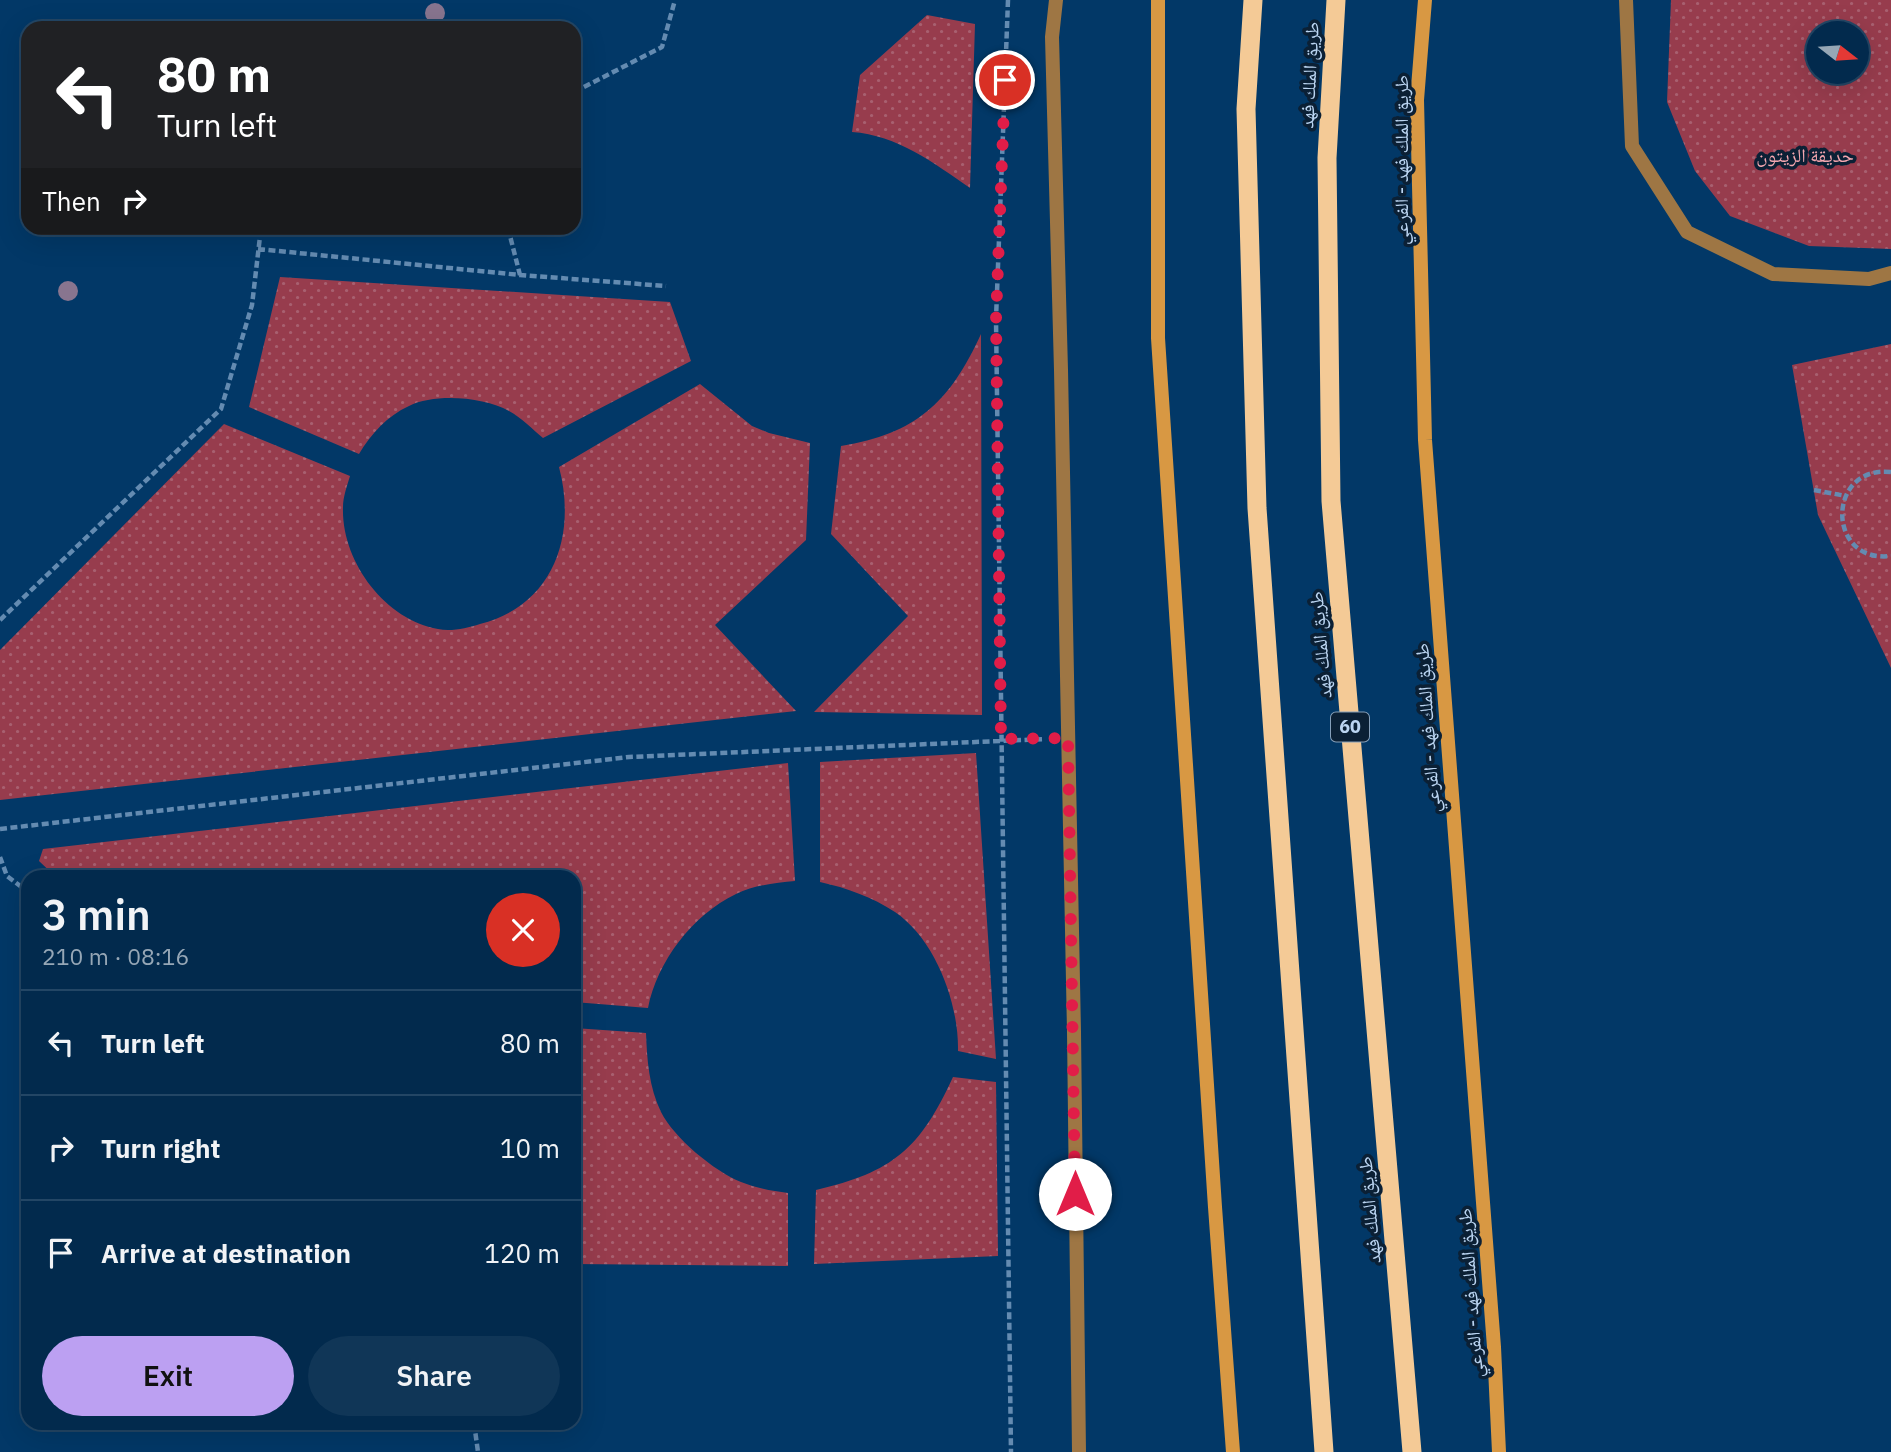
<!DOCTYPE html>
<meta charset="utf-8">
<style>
body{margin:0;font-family:"IBM Plex Sans","Noto Naskh Arabic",sans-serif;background:#103657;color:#f1f3f6;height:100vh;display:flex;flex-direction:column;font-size:26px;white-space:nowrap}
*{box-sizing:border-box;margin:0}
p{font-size:23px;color:#96a7b6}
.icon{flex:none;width:38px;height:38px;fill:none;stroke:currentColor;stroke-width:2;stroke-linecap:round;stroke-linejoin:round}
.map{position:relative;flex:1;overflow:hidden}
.side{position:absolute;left:21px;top:870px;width:560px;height:560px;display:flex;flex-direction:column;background:#022a4d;border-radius:21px;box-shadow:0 7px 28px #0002,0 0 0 2px #234665}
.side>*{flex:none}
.hud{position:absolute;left:21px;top:21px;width:560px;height:214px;border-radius:21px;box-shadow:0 7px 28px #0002,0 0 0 2px #234665;background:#202124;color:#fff;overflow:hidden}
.needle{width:46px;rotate:107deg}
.tools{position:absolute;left:1806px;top:21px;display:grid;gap:14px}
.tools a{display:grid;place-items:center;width:63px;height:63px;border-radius:50%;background:#022a4d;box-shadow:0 7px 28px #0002,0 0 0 2px #234665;font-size:35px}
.pin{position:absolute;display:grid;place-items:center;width:60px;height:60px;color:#fff;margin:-30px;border:4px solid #fff;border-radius:50%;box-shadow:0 2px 7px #0007}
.me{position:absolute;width:77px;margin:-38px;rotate:0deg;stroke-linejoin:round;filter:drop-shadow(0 0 5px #0008)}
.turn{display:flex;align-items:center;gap:24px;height:147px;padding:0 21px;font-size:32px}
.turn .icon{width:91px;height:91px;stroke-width:2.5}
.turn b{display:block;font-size:49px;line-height:60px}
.then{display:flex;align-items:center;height:66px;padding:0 21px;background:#0003;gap:14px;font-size:26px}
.round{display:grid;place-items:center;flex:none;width:74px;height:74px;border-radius:37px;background:#103657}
.summary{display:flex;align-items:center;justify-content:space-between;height:119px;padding:0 21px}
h1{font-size:42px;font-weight:600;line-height:52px}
.cta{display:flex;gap:14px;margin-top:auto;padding:14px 21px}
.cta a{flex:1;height:80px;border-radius:42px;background:#bca0f2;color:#111;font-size:28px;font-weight:600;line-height:80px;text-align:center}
.cta a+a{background:#103657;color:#f1f3f6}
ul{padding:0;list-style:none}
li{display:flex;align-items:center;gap:21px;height:105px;padding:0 21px;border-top:2px solid #234665}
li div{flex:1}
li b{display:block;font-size:26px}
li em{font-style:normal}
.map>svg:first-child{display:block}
</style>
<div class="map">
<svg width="1891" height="1452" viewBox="0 0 1891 1452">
<defs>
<pattern id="park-dots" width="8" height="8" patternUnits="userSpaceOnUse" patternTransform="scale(1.75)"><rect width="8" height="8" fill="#973c4d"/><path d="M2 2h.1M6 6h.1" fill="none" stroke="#a86070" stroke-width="1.8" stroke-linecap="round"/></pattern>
</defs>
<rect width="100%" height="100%" fill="#023867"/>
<!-- park -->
<path fill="url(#park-dots)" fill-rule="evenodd" d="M1671,0H1891V249L1809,246L1730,216L1695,171L1667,102ZM1818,33H1857V72H1818Z
M927,15L975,24L970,188C934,163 897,135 852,132L860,75Z
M280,277L670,302L691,361L543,438C532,429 522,418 509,411C484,397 435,393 409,406C387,416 371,434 359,454L249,407Z
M981,334L982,715L814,712L908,616L831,534L841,446C916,434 950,402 981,334Z
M1891,344V668L1818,515L1792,365Z
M700,384L752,426L769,433L810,443L806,540L715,625L796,711L0,800V650L224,424L350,476C347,486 343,497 343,507C341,561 385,620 438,629C451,632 467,628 480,624C554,605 577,535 559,467Z
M976,753L996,1059L958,1051C959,1004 936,940 895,912C872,897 847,888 820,882V762Z
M788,763L795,881C775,883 754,885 736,894C692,915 657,962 648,1008L574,1002V877H56L39,861L43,849Z
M574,1028L646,1033C647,1060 649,1087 661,1112C674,1138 714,1171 741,1182C756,1188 772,1191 788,1193V1266L574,1264Z
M953,1077L996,1082L998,1256L814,1264L816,1190C893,1172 920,1149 953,1077Z"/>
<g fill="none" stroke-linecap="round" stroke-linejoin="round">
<!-- path -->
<path stroke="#648bb1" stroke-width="4.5" stroke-dasharray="7 3.5" stroke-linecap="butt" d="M1008,0L996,319L1011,1452
M574,90L580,89L662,47L675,0
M508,228L520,275
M258,249L520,275L666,286
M1891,472C1826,465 1826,564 1891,556
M1814,490L1846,496
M0,620L221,409L252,305L261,228
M0,829L629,757L1045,739
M0,857L7,876L28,892
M474,1423L478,1452"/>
<!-- service -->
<path stroke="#9e7644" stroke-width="14" d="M1626,0L1632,146L1687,232L1773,274L1869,279L1891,273"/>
<!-- tertiary -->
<path stroke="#9e7644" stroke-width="14" d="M1056,0L1052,37L1061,370L1074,1032L1079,1452"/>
<!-- secondary -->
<path stroke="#d89843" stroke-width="14" d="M1158,0V338L1215,1207L1233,1452
M1425,0L1417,100L1425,440L1494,1347L1499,1452"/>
<!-- trunk -->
<path stroke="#f4ca96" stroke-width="19" d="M1253,0L1246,109L1257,508L1324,1452
M1336,0L1327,158L1331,501L1412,1452"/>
</g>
<!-- trees -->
<g fill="#88758f">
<circle cx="435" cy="13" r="10"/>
<circle cx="68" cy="291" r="10"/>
</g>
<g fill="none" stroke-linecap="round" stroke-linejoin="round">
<!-- route -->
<path stroke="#e11d48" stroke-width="12" stroke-dasharray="0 21.6" d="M1005,80L996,319L1001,739L1068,738L1075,1194"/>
</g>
<g text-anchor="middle" stroke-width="7" stroke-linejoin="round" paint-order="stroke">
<!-- shield labels -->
<rect fill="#0b2035" stroke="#869fb9" stroke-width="2" x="1331" y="712.5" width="38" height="29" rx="5"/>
<g font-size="18" font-weight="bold" fill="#bbd5f2">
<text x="1350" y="733">60</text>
</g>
<!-- street labels -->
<g font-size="19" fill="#bbd5f2" stroke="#0b2035">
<text transform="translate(1309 75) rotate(-87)" y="7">طريق الملك فهد</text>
<text transform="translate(1401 160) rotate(-90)" y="7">طريق الملك فهد - الفرعي</text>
<text transform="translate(1320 645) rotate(-95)" y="7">طريق الملك فهد</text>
<text transform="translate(1427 728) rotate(-94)" y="7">طريق الملك فهد - الفرعي</text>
<text transform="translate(1369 1210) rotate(-95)" y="7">طريق الملك فهد</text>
<text transform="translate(1470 1293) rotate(-94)" y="7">طريق الملك فهد - الفرعي</text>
</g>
<!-- park labels -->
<g font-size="19" fill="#f5a7b0" stroke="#0b2035">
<text x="1805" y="162">حديقة الزيتون</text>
</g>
</g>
</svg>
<div class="tools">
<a><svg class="needle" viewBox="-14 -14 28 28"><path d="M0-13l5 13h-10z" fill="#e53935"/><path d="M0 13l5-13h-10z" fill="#96a7b6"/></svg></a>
</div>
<div class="pin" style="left:1005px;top:80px;background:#d93025"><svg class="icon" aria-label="arrive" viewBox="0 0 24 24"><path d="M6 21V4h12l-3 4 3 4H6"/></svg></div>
<svg class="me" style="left:1075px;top:1194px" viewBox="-20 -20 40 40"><circle r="19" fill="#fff"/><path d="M0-13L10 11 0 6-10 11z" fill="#e11d48"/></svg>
<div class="hud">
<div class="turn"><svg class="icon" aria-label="left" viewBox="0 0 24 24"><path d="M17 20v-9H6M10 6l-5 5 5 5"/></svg><div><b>80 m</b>Turn left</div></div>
<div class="then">Then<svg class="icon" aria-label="right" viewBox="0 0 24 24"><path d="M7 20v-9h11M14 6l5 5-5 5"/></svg></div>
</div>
<section class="side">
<div class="summary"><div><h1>3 min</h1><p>210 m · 08:16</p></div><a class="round" style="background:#d93025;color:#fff"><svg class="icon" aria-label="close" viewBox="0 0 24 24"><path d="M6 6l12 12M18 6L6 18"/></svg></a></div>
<ul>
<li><svg class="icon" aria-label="left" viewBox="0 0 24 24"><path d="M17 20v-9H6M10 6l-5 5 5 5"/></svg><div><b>Turn left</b></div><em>80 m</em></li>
<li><svg class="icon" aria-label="right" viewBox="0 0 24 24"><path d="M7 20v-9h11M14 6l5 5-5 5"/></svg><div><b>Turn right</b></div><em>10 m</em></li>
<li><svg class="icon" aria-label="arrive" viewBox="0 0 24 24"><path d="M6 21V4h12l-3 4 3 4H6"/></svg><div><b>Arrive at destination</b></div><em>120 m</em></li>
</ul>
<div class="cta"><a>Exit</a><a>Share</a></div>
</section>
</div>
